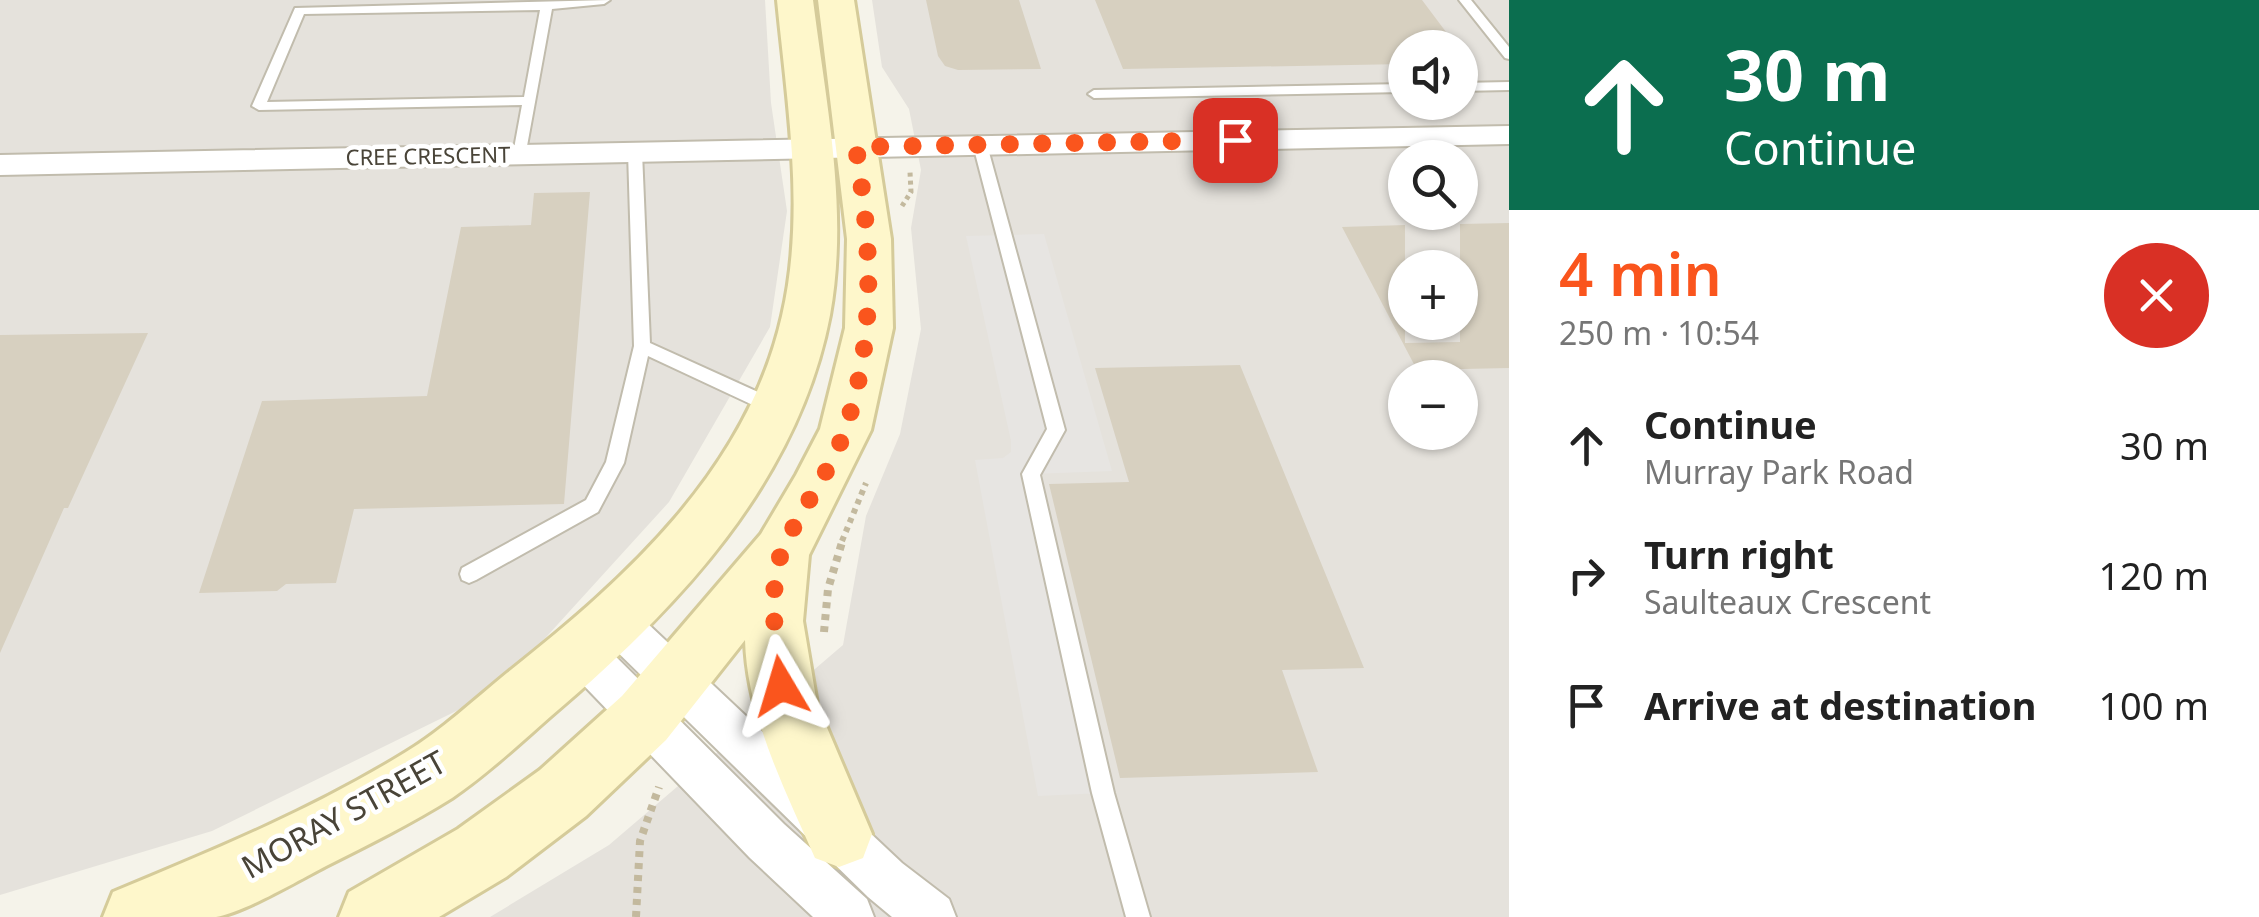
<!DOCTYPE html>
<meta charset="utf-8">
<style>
body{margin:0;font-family:"Noto Sans",sans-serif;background:#f2f2f2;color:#222;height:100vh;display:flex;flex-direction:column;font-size:38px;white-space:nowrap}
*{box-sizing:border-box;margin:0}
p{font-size:32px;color:#767676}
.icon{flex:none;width:55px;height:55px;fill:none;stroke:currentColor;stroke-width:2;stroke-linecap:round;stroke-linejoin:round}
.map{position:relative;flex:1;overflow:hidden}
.panel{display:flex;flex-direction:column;background:#fff;width:750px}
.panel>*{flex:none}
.guide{background:#0b6e4f;color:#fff;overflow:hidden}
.fabs{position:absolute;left:1388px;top:30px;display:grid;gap:20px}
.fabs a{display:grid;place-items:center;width:90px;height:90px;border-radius:50%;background:#fff;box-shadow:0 2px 8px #0004;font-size:50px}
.pin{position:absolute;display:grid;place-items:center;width:85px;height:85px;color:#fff;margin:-42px;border-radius:20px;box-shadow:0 5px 15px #0006}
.me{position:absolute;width:110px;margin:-55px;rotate:353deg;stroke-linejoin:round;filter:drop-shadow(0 0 8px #0008)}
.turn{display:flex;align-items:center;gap:35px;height:210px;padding:0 50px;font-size:45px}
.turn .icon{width:130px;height:130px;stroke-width:2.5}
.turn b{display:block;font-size:70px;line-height:85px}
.round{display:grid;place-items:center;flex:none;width:105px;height:105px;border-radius:52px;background:#f2f2f2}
.headline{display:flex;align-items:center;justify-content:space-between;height:170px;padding:0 50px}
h1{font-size:60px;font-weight:600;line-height:75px;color:#fa551d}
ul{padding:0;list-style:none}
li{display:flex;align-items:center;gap:30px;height:130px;padding:0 50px}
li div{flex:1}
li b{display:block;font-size:38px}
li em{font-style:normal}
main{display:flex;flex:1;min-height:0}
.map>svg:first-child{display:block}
</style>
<main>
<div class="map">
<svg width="1509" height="917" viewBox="0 0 1509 917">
<rect width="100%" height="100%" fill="#f5f3ea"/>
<!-- industrial -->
<path fill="#e5e2dc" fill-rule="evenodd" d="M0,0H765L771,103L787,211L770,327L669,502L497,691L212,831L0,895Z
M872,0H1509V917H490L609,845L843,645L866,516L900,434L921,329L911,228L921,170L909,109L882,67ZM1405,48H1460V102H1405ZM1405,158H1460V212H1405ZM1405,268H1460V322H1405ZM1405,378H1460V432H1405Z"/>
<!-- parking -->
<path fill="#e7e5e2" d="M1044,234L1112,471L1032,474L1103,793L1038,796L975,460L1003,458L1011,452V441L966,236Z"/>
<!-- building -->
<path fill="#d7d0c0" d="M926,0H1019L1041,69L958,70L945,66L938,56Z
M1095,0H1422L1458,48H1405V64L1123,69Z
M590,192L564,504L354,509L336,583L286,584L277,591L199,593L262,401L427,396L461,227L531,225L534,193Z
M1509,223V368L1417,370L1342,227L1405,225V343L1460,342V224Z
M148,333L68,508H64L0,653V335Z
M1240,365L1364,668L1282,670L1318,772L1120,778L1049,484L1129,482L1095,368Z"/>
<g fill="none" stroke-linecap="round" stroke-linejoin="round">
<defs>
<path id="lane" d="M610,0L604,4L552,9L525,157H515L513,154L522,105L259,110L252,106L295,8ZM540,10L524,97L267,102L304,14Z
M1459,0H1471L1509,47V59L1505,58Z
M1509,82V90L1460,91V83Z
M1405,84V92L1094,98L1088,94L1094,90Z
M980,140L987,145L1065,430L1040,475L1114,793L1150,917H1126L1092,793L1022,474L1047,429L973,145Z
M635,147L642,152L650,343L780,402L782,407L780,412H768L648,356L624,463L598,512L476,580L469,583L462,580L460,574L462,568L586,500L606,462L634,346L628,152Z"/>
<path id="street" d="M1509,126V144L0,175V155Z
M615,601L630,607L902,863L949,899L956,917H892L868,897L600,635L594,621L600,607Z
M582,632L597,638L784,824L867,899L874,917H813L750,858L567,668L561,653L567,638Z"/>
<path id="secondary" d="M777,0H813C826,103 849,211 830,315C798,483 676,610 551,716C519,744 487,774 452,798C412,823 368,845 326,866C299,880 243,913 216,917C180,917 140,917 103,917L113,892C212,851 314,809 406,752C442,730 474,700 507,673C626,579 747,470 782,316C806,213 787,104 777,0Z
M818,0H854L891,239L893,328L871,430L809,555L803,621L817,704L872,834L863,858L839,867L815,858C785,790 747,716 745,640L666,740L586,816L506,877L439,917H339L349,892L458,829L540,770L622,696L761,534L796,475L820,429L845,328L847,239Z"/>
</defs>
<!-- lane casing -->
<use href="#lane" stroke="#c1bcad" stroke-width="4"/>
<!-- street casing -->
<use href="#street" stroke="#c1bcad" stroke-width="4"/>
<!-- secondary casing -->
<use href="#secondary" stroke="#d5cb9a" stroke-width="6"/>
<!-- path-far2 -->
<path stroke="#c3b99e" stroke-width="5" stroke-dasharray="4 4" stroke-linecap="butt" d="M902,206L911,192L910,172"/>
<!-- path-far1 -->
<path stroke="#c3b99e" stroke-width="6" stroke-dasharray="5 5" stroke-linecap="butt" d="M842,541L866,483"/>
<!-- path -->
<path stroke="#c3b99e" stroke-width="8" stroke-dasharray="6 6" stroke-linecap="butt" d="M824,632L828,589L843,539
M636,917L640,841L659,787"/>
<!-- lane -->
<use href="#lane" fill="#fff" fill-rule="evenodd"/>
<!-- street -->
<use href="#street" fill="#fff" fill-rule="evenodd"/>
<!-- secondary -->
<use href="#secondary" fill="#fef7cb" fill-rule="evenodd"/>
</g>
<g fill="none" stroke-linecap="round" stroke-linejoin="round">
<!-- route -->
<path stroke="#fa551d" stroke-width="18" stroke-dasharray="0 32.4" d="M781,686C776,647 767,586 783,549C801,507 832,471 846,427C877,333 871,243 856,147L1235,140"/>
</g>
<g text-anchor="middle" stroke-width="9" stroke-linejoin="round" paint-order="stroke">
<!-- far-street labels -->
<g font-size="22" fill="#494438" stroke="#fff">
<text transform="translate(428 156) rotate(-1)" y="8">CREE CRESCENT</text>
</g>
<!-- near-street labels -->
<g font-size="32" fill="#494438" stroke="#fff">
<text transform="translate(344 815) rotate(-29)" y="11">MORAY STREET</text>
</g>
</g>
</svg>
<div class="fabs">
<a><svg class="icon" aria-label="sound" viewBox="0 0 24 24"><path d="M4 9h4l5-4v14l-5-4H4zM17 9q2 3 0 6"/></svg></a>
<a><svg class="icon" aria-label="search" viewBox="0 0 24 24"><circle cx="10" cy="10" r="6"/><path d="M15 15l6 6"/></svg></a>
<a>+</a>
<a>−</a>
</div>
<div class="pin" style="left:1235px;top:140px;background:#d93025"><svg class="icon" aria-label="arrive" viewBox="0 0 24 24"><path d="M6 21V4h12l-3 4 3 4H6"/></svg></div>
<svg class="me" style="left:781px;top:686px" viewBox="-20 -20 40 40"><path d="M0-17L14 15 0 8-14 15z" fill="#fa551d" stroke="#fff" stroke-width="4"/></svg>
</div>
<section class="panel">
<div class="guide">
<div class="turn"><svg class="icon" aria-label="ahead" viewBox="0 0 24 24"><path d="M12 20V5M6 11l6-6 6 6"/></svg><div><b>30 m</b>Continue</div></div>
</div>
<div class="headline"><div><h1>4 min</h1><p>250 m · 10:54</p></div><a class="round" style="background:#d93025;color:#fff"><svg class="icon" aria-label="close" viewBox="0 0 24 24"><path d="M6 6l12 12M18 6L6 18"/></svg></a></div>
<ul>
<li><svg class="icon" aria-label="ahead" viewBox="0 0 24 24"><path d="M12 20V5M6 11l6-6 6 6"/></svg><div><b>Continue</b><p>Murray Park Road</p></div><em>30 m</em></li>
<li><svg class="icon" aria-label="right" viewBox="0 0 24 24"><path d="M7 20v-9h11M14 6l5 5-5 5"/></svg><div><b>Turn right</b><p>Saulteaux Crescent</p></div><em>120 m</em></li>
<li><svg class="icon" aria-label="arrive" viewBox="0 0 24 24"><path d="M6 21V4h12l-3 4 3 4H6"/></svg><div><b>Arrive at destination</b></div><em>100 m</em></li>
</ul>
</section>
</main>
